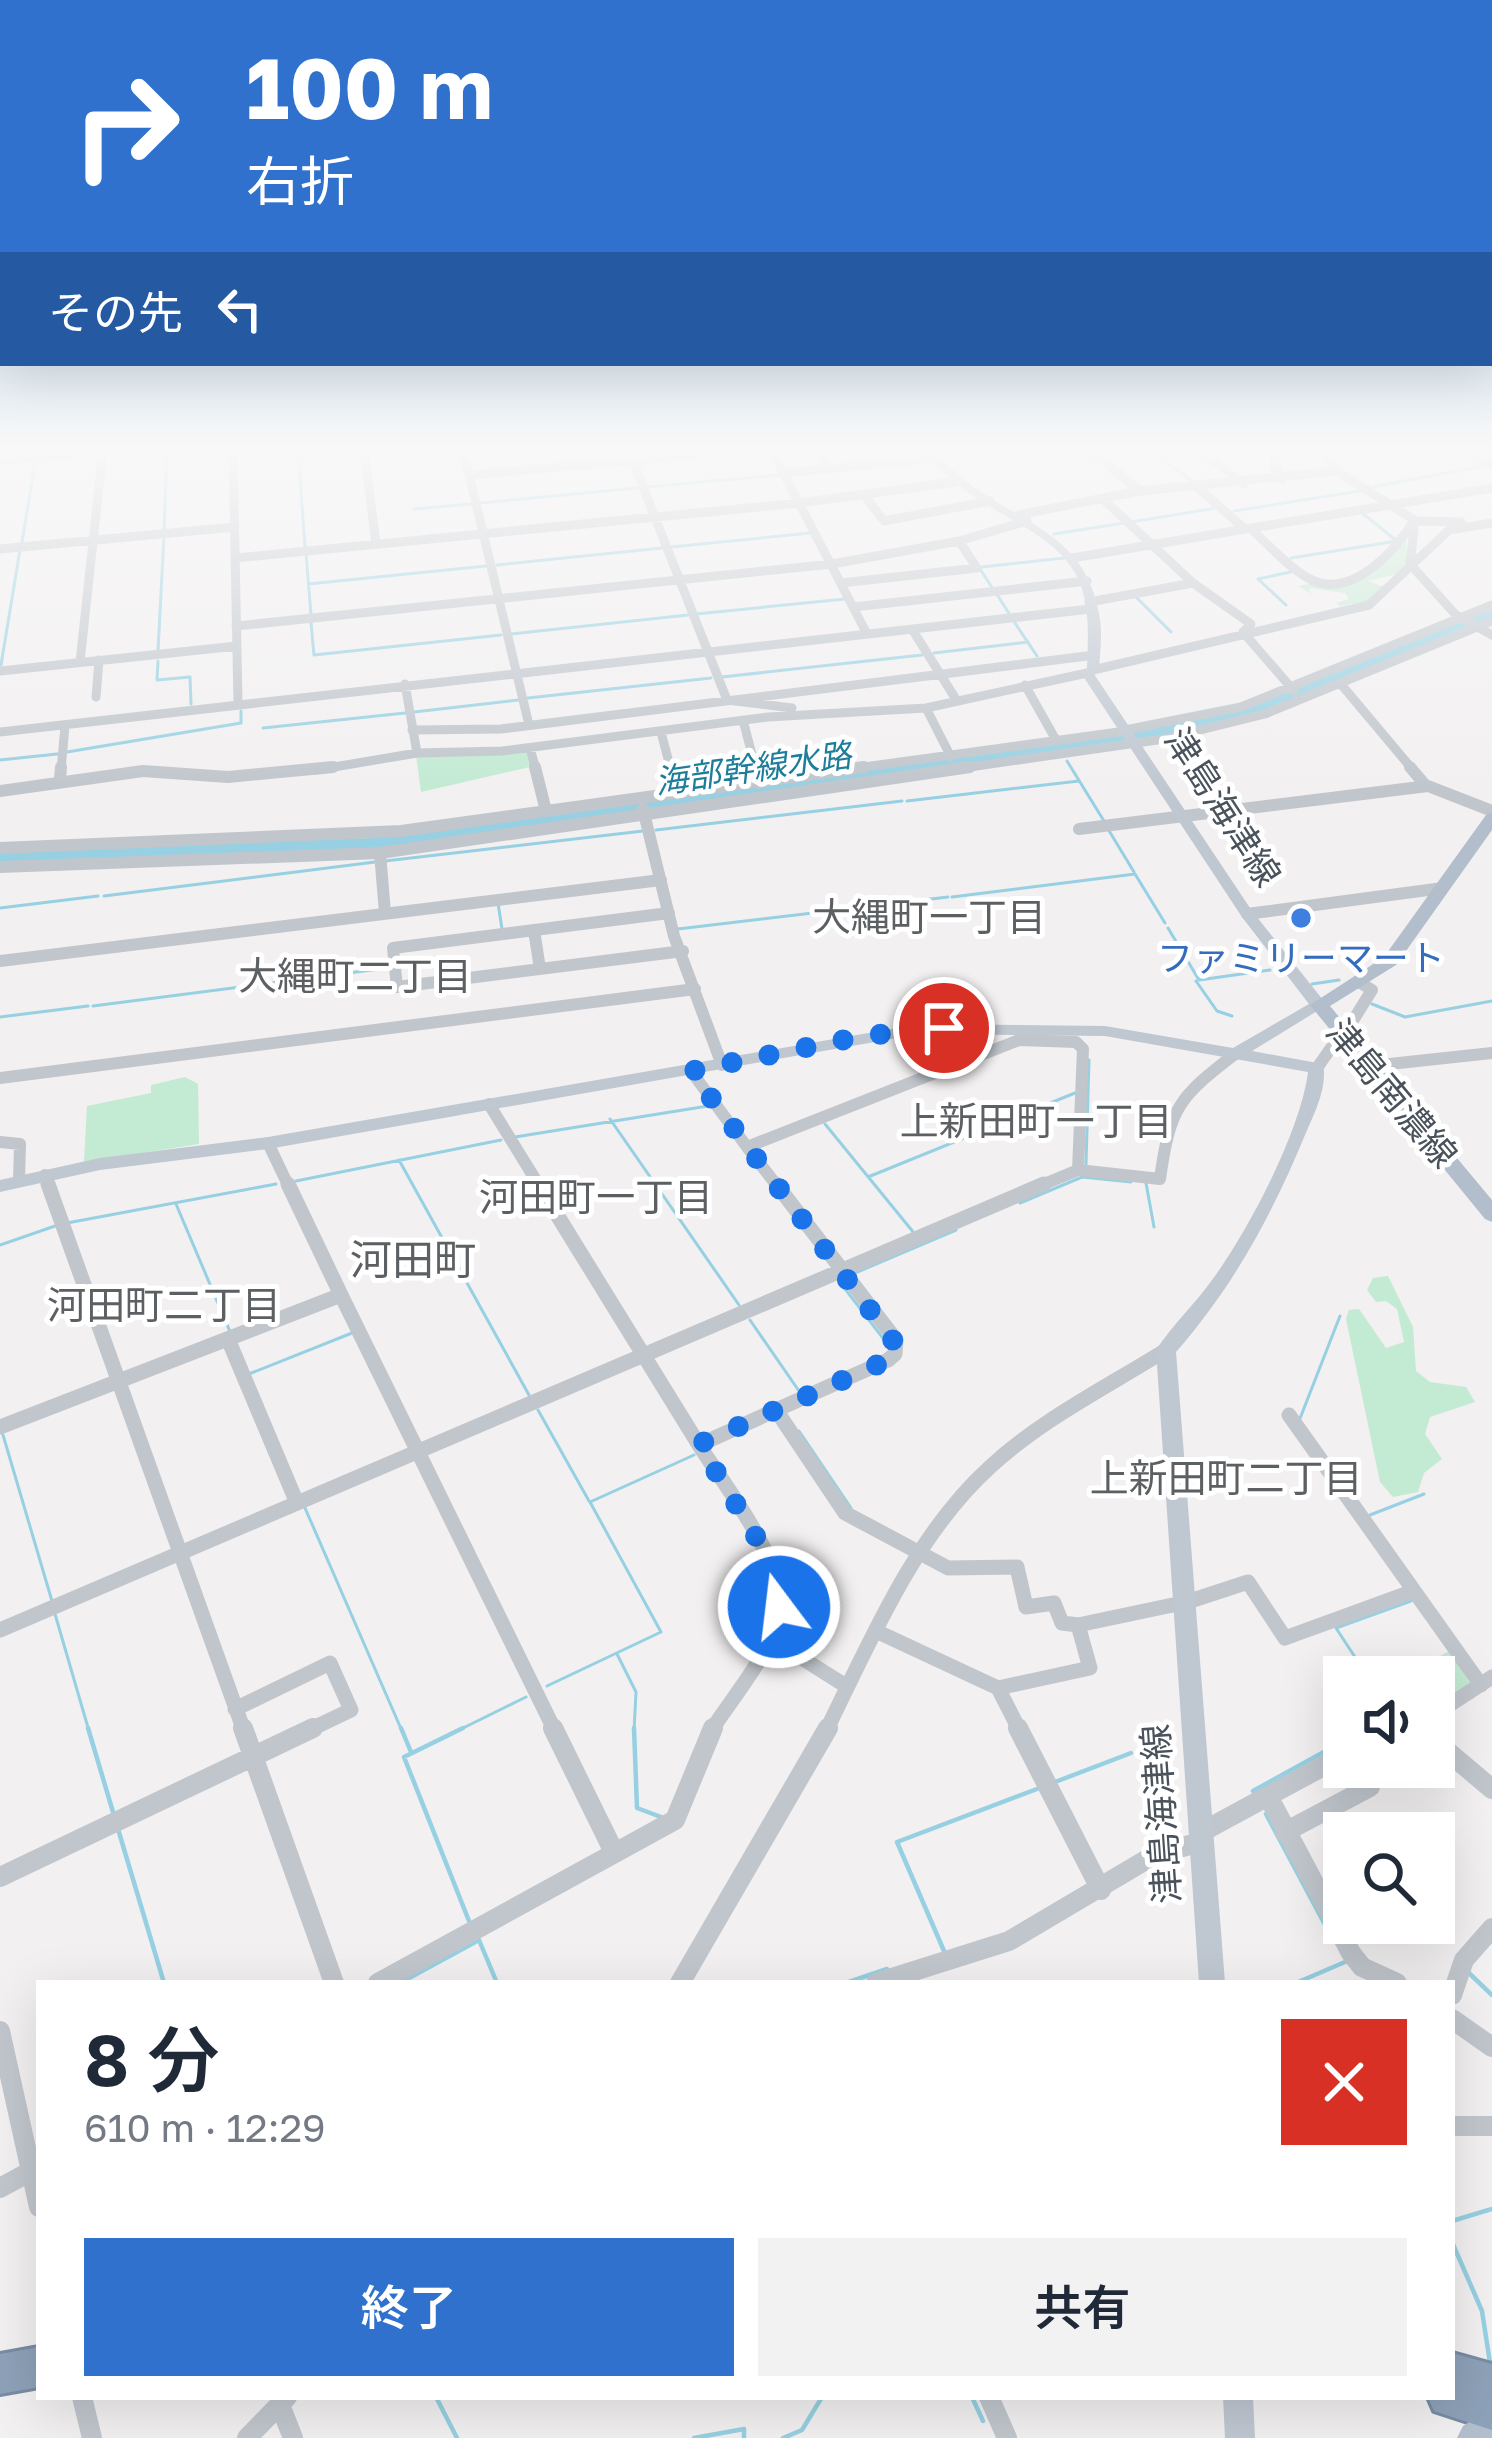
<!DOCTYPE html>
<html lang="ja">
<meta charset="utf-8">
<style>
body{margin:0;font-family:"Golos Text","Noto Sans JP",sans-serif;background:#f2f2f3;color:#1f2937;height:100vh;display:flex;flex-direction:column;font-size:45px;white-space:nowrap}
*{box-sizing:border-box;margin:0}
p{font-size:39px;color:#747a83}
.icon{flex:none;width:66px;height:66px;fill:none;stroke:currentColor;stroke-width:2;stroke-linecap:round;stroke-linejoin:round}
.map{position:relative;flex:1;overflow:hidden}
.details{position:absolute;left:36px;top:1980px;width:1419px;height:420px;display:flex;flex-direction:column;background:#fff;border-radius:0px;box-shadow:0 12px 48px #0002}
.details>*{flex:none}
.top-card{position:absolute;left:0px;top:0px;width:1494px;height:366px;box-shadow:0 12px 48px #0002;background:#2f71cc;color:#fff;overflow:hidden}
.buttons{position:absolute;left:1323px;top:1656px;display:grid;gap:24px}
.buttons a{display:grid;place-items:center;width:132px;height:132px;border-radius:0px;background:#fff;box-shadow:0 12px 48px #0002;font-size:60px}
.pin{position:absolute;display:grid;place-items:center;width:102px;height:102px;color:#fff;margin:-51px;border:6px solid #fff;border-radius:50%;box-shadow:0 3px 12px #0007}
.me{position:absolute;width:132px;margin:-66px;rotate:345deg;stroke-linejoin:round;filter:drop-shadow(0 0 9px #0008)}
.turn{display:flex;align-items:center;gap:42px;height:252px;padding:0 48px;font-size:54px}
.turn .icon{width:156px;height:156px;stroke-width:2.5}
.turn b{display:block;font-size:84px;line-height:102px}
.then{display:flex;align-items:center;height:114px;padding:0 48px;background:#0003;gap:24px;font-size:45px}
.round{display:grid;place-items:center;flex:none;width:126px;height:126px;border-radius:0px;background:#f2f2f3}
.head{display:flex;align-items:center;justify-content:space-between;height:204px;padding:0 48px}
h1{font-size:72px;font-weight:600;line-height:90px}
.cta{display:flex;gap:24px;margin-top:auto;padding:24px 48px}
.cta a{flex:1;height:138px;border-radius:0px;background:#2f71cc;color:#fff;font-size:48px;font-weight:600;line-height:138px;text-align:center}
.cta a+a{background:#f2f2f3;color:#1f2937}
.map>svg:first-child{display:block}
</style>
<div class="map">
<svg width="1492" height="2438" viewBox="0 0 1492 2438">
<rect width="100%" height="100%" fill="#f2f0f0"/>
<!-- green -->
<path fill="#c3ead3" d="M1406,540L1408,564L1401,573L1368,581L1387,588L1374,600L1340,606L1336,603L1349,599L1345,593L1309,588L1311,594L1298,586L1327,580L1347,584L1381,566Z
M528,751L534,766L421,792L416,755Z
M185,1077L198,1084L199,1144L84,1162L87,1106L151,1093V1085Z
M1388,1276L1413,1327L1416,1371L1430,1382L1466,1387L1475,1402L1430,1417L1425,1434L1442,1459L1424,1473L1418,1492L1393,1497L1380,1482L1346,1319L1349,1310L1359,1309L1386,1348L1404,1342L1397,1309L1386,1301L1376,1302L1367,1290L1373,1278Z
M1449,1651L1471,1685L1436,1708L1434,1677L1404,1676Z"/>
<!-- water -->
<path fill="#96d0e2" d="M1492,607V617L1271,708L1190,731L399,847L0,864V850L372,838L1129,733L1217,715Z"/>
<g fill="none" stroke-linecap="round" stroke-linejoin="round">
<!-- stream-far1 -->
<path stroke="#96d0e2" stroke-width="3" d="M298,449L305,547
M1148,449L1192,481
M646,487L780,475
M1373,487L1487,465
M480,503L637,488
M414,509L471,504
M1234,511L1360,491
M1131,522L1216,508
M164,531L167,449
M1054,534L1124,523
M22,542L35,463
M671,547L810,533
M306,553L311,615
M1291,558L1397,541L1362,513
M497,565L662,548
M982,567L1064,558
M980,569L993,589
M308,584L486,566
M996,593L1010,615
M1135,596L1171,632
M1286,605L1258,579L1295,571
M696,614L845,599
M311,623L314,655L501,635
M1015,623L1037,656
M511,634L688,615
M158,651L164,535
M934,653L1028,642
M158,661L157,680L190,677L191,704
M1,665L20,550
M722,677L922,655
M528,698L711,678
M414,712L518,700
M263,728L405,713
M67,752L241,723V711
M0,760L57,754
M1067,761L1104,821
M907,801L1079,781
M1108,829L1134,872
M656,830L902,801
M385,861L643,831
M104,896L375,862
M952,897L1135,874L1165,923
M498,903L502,929
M0,908L98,896
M1168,928L1199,980L1270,970
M678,929L948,897
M1196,981L1217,1011L1232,1016
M1312,984L1339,980
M1372,1004L1405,1017L1492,1001
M93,1006L387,968
M0,1017L88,1006
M610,1119L739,1305
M825,1124L914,1233
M515,1137L708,1106
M399,1160L529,1395
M1086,1164L1089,1060
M868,1177L1075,1093
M296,1181L501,1140
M1146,1183L1154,1227
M1020,1203L1082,1177L1131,1182
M176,1204L231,1334
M67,1223L276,1184
M0,1245L55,1226
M855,1273L956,1230
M839,1281L889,1346
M750,1320L799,1391
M249,1374L352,1333
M538,1410L589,1501
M1299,1421L1340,1316
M799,1431L851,1508
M3,1435L52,1601
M305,1508L402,1731
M1370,1515L1424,1494
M55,1614L89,1731
M617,1654L636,1692L634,1731
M1368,1677L1336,1628L1411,1601
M547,1686L661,1632L590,1502L694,1455
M457,1731L526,1697"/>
<!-- stream -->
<path stroke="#96d0e2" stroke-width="4.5" d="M88,1728L113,1812
M401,1728L411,1752
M463,1728L404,1757L469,1921
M634,1728L637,1808L661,1817
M1055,1782L1131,1753
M1253,1791L1344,1741
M1266,1814L1330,1934
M118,1829L164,1983
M944,1951L897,1842L1037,1789
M1469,1973L1492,1995
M400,1983L479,1940L497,1983
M846,1983L887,1969
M1296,1983L1345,1962
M1452,2221L1492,2209
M1452,2242L1482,2311L1490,2363
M436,2397L457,2438
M972,2397L983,2421
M694,2438L744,2429V2438
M783,2438L802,2430L822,2397"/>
<defs>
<path id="highway" d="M39,2347V2387L0,2394V2354Z
M1452,2353L1492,2364V2430L1434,2411L1428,2397H1452Z"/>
</defs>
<!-- highway casing -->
<use href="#highway" stroke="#788ca4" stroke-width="6"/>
<!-- street-far3 -->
<path stroke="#c0c6cc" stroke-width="9" d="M233,449L238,703
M364,449L376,544
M463,449L529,725
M628,449L727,700L792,708
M771,449L867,634
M818,449L829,469
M1074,449L1101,459L1140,491
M1198,449L1244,484
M1323,449L1337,471L1416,521L1461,522
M1467,449L1492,465
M784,473L933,458
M469,475L758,449
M1282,480L1274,464L1276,452L1283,449
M1197,487L1245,529
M864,495L884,521L990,501
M1103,499L1193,583L1251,624L1243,632L1294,691
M1018,515L1140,491L1337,471
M1250,528C1268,544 1287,566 1308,578C1349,602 1396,551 1414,520
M1414,529L1410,564L1456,615L1492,635
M0,549L235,527
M235,558L799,503L955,482
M1072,558L1492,488
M841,583L977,568L959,541
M1089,602L1193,583
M853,607L1087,581
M236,626L832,564L959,541L1027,521
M912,629L957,701
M80,662L103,449
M1093,670L1369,605L1449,530L1492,523
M0,671L237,646
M1340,683L1413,770
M405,684L417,753
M1025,685L1056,740
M96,697L99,660
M926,708L951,757
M743,720L756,770
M412,730L501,729L1095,655
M1125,730L1241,707L1492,605
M0,732L1090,609
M661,732L671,770
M530,748L536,770
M61,770L65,726
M316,770L417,753L502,751L768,717L926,708L1087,673
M842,770L1126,731
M949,770L1164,739L1265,714L1492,621"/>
<!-- street-far2 -->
<path stroke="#c0c6cc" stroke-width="12" d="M535,767L546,811
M671,767L678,794
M755,767L759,783
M1410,767L1426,786
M60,780L61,767
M0,791L143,771L228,777L333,767
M643,809L674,936L722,1065
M1079,829L1428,786L1492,811
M0,848L401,831L864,767
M380,853L385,913
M0,867L380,853L970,767
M669,913L393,948L397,987L683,951
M1247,914L1443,888
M534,930L540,969
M0,961L661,880
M1371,1066L1492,1053
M1317,1068L1331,1048L1350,1043L1352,1022L1372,990L1359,982
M691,1071L747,1147
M0,1078L695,989
M489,1104L540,1187
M0,1142L20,1144L19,1181
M268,1143L289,1187
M45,1175L49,1187
M778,1187L747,1147L1019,1040L1076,1042L1083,1049L1078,1170
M1037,1187L1078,1170L1160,1179C1170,1107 1179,1097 1235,1054"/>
<!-- street-far1 -->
<path stroke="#c0c6cc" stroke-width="15" d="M48,1184L244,1731
M538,1184L699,1445
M776,1184L896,1340L895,1354L888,1360L776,1410L845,1513L948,1568L1017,1567L1026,1607L1054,1603L1062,1623L1078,1625
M341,1295L555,1731
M228,1339L297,1503
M1289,1415L1481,1685
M0,1427L341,1295L288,1184
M0,1630L1044,1184
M878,1632L998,1688L1020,1731
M770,1638L846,1686
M998,1688L1090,1668L1078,1625L1187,1602L1248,1582L1285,1638L1411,1592
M235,1709L330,1663L351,1710L307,1731
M1434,1715L1492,1677
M711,1731C733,1696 773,1652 779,1610C786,1562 724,1485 699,1445L776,1410
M826,1731C871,1640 914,1536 990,1467C1042,1419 1107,1387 1166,1350"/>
<!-- street -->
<path stroke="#c0c6cc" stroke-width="20" d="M243,1728L334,1983
M553,1728L614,1852
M1018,1728L1101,1890
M1434,1740L1492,1789
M1268,1796L1344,1755
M1285,1832L1370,1787L1355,1767
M1200,1833L1268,1796L1351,1953L1362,1967L1397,1983
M0,1877L313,1728
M378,1983L675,1820L713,1728
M680,1983L828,1728
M876,1983L1009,1941L1156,1854L1201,1842
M1452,1995L1464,1960L1492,1928
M1452,2019L1492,2047
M0,2031L39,2207
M1452,2126H1492
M0,2188L35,2169
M82,2397L92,2438
M989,2397L1007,2438
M280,2405L293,2438
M247,2438L287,2397"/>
<!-- secondary -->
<path fill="#bfc7d1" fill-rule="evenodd" d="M119,449H156L151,452L0,465V459Z
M921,449H931C949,467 967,483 989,497C1041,530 1087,546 1099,614C1103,632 1100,652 1099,670L1094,674L1252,911L1327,1005L1252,1051L1323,1064C1328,1087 1314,1114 1305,1135C1272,1215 1233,1287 1176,1352L1225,1983H1199L1156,1350C1173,1324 1197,1302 1215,1276C1249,1229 1301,1130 1308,1072L1105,1036L920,1034L268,1149L100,1170L0,1192V1180L100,1158L268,1137L920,1024L1105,1026L1233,1048L1309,1004L1242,917L1081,673L1087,668C1088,640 1090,613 1081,586C1065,540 1012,523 976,498C955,484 938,468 921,449Z
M1223,2397H1253L1255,2438H1225Z"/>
<!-- primary -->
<path fill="#b2becb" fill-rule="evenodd" d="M1492,813V830L1396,965L1330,1006L1492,1200V1222L1485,1219L1310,1005L1384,957L1486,815Z
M1492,2407V2438H1457L1463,2426Z"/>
<!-- highway -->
<use href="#highway" fill="#8da1b8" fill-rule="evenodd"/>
</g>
<!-- sky -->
<linearGradient id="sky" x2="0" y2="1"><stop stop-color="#87bfe6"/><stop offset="0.57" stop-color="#f9f8f8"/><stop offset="1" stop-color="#f9f8f8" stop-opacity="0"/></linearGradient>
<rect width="1492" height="790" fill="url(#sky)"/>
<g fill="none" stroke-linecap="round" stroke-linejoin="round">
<!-- route -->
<path stroke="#1a73e8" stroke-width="21" stroke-dasharray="0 37.8" d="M779,1607L769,1558L699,1444L888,1360L898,1347L691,1071L862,1036L944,1028"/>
</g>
<!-- markers -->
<circle fill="#3f7fe0" stroke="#fff" stroke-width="4.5" cx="1301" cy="918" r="12"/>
<g text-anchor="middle" stroke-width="10" stroke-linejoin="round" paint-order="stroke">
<!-- far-water labels -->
<g font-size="33" font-style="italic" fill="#1d7d9a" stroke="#fff">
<text transform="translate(753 768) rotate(-8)" y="12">海部幹線水路</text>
</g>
<!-- street labels -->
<g font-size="36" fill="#4a525b" stroke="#fff">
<text transform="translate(1223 807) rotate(57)" y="13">津島海津線</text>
<text transform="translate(1392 1093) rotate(50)" y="13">津島南濃線</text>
<text transform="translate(1161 1814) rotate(-94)" y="13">津島海津線</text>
</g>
<!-- shop labels -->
<g font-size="36" fill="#366cbe" stroke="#fff">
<text x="1301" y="971">ファミリーマート</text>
</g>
<!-- neighbourhood labels -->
<g font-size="39" fill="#5d6063" stroke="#fff">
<text x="929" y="931">大縄町一丁目</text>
<text x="355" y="990">大縄町二丁目</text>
<text x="1036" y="1135">上新田町一丁目</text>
<text x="596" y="1211">河田町一丁目</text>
<text x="164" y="1319">河田町二丁目</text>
<text x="1226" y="1492">上新田町二丁目</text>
</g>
<!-- quarter labels -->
<g font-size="42" fill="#5d6063" stroke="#fff">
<text x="413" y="1275">河田町</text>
</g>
</g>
</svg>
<div class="buttons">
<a><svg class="icon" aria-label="sound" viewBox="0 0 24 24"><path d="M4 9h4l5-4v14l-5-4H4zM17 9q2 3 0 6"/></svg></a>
<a><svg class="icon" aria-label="search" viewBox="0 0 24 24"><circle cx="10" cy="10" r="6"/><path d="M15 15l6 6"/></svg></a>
</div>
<div class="pin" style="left:944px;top:1028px;background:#d93025"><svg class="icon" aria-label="arrive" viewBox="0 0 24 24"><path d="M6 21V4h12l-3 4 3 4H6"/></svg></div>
<svg class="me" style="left:779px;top:1607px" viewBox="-20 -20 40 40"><circle r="17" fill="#1a73e8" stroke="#fff" stroke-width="3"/><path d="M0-11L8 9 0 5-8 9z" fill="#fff"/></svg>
<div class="top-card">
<div class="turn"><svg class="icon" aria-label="right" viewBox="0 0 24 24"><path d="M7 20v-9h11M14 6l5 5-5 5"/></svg><div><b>100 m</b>右折</div></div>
<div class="then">その先<svg class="icon" aria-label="left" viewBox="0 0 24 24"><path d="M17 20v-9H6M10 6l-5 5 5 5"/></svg></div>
</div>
<section class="details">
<div class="head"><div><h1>8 分</h1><p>610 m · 12:29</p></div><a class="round" style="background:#d93025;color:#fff"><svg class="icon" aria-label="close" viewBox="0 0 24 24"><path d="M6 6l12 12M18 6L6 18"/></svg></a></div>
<div class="cta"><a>終了</a><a>共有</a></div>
</section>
</div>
